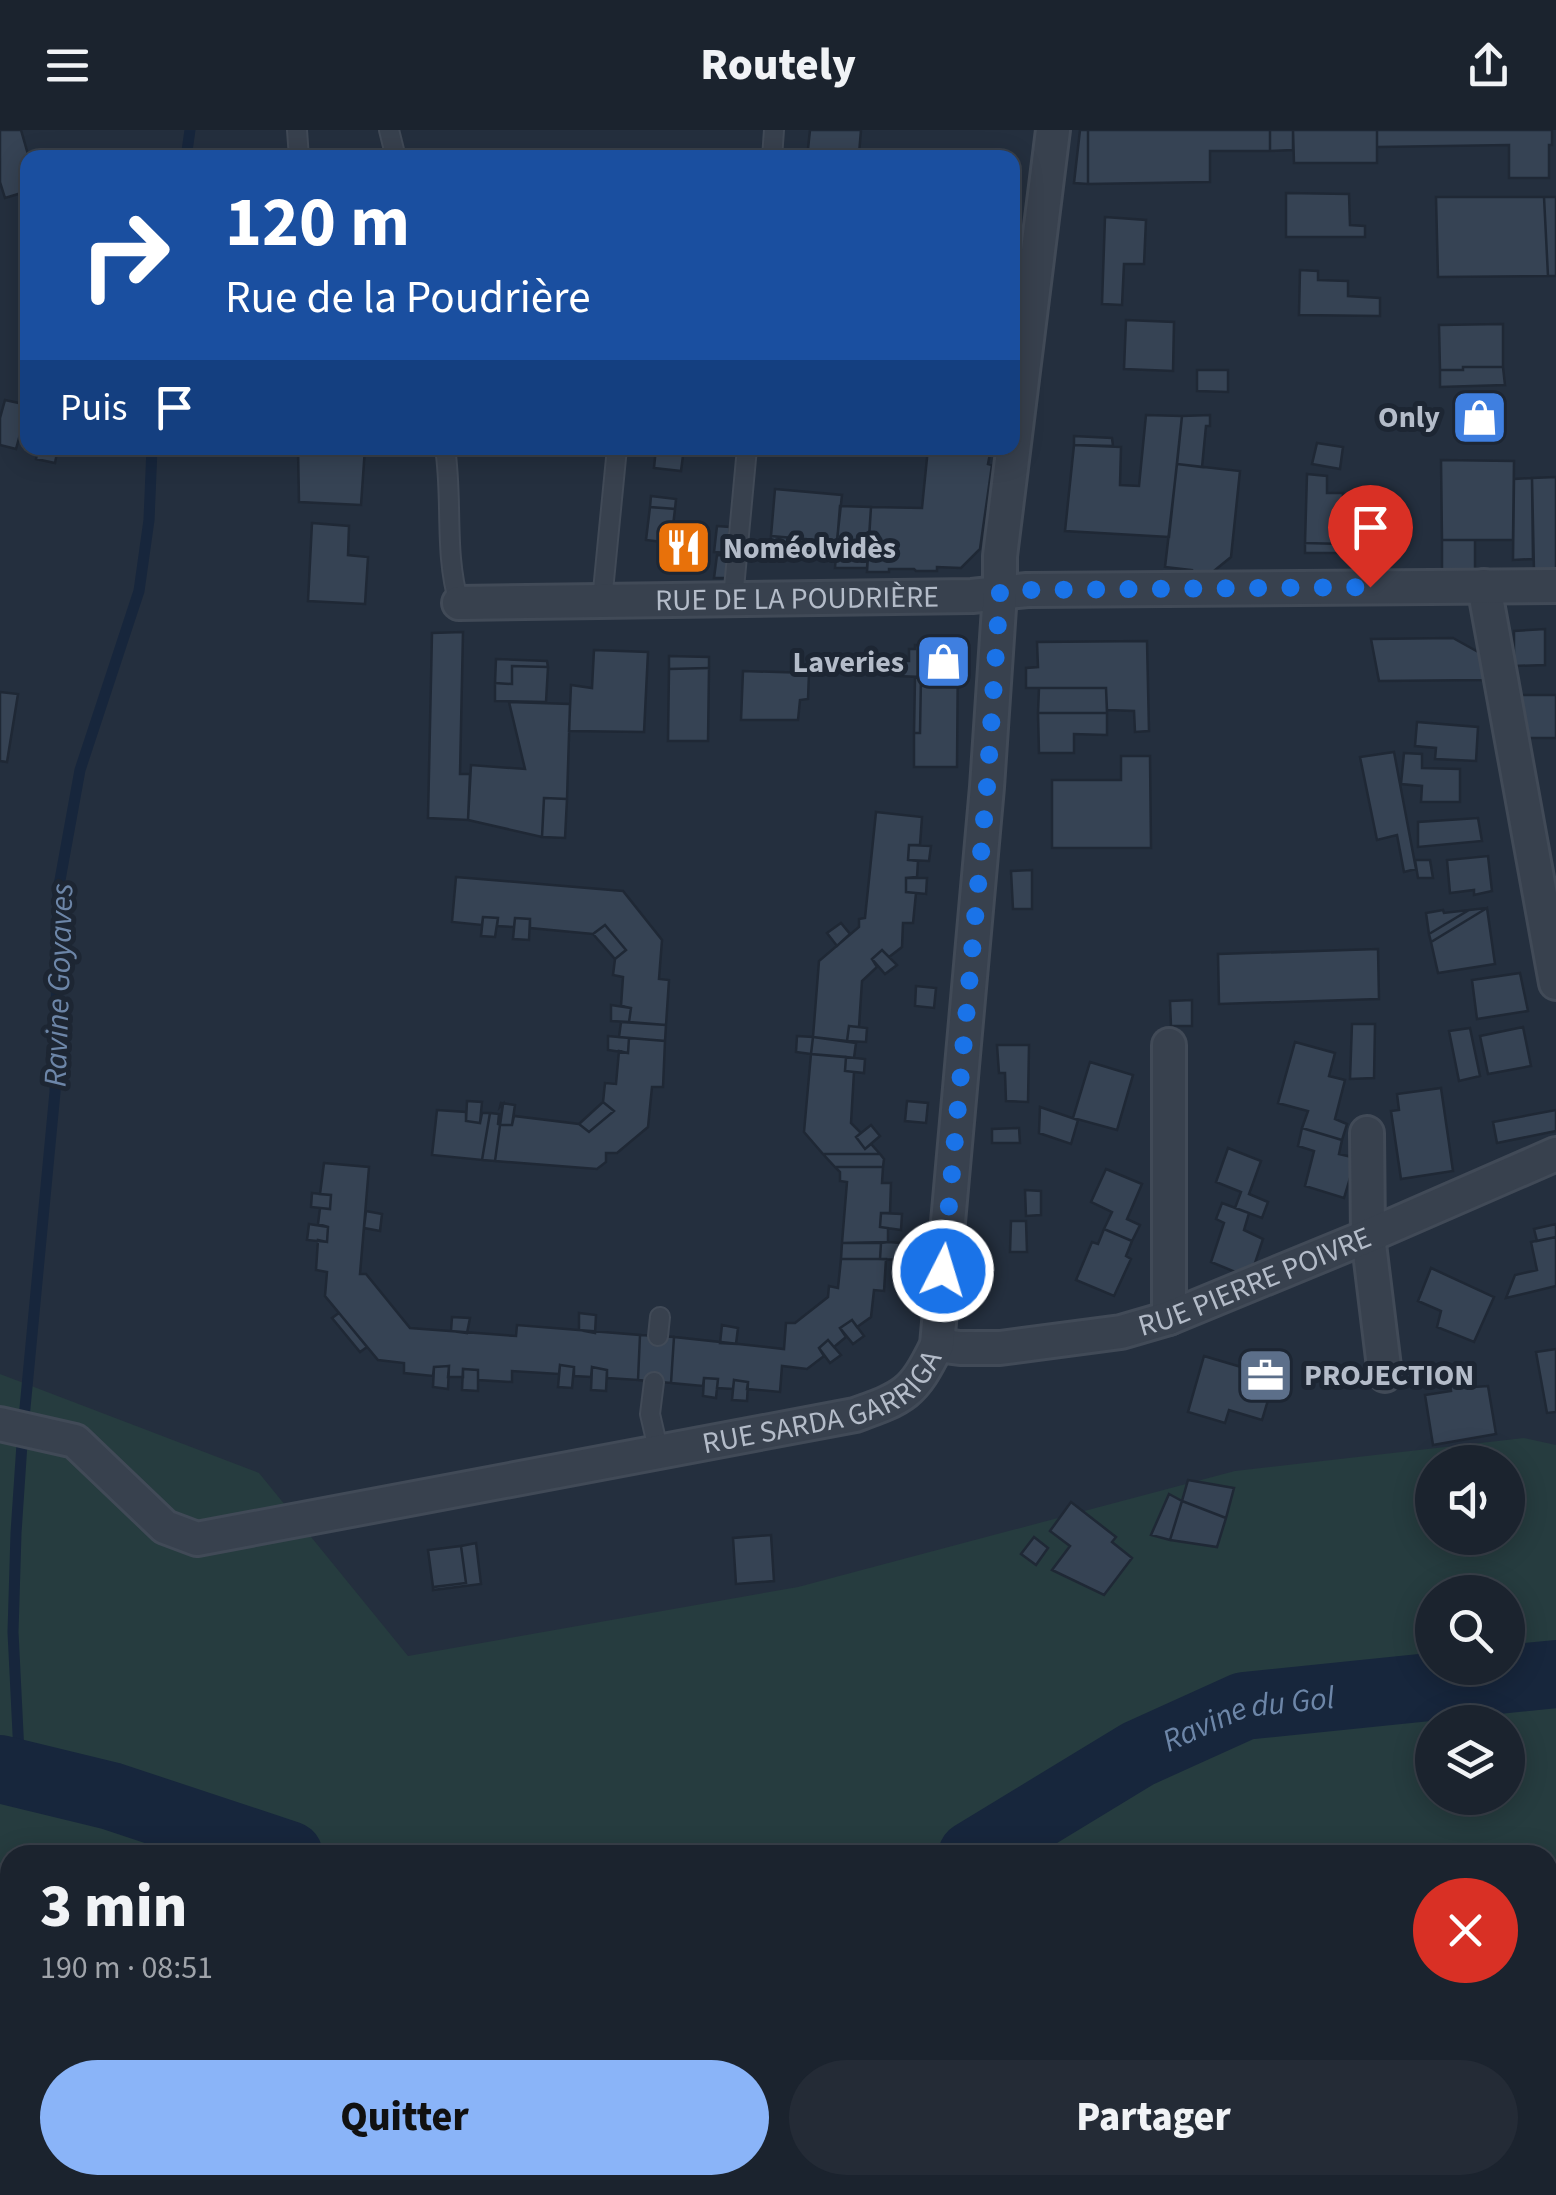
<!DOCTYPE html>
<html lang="fr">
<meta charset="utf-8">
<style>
body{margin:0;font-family:"Source Sans 3",sans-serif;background:#242b36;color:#f1f3f6;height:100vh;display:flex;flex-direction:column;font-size:38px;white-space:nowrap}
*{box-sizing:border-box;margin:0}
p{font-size:32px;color:#a0a4aa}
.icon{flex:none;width:55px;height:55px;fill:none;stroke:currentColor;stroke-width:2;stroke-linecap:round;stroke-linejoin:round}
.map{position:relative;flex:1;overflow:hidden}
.sheet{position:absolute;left:0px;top:1715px;width:1558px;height:350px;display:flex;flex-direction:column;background:#1b232e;border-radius:30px 30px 0 0;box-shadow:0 5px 25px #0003,0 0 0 2px #39404a}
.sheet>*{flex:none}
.top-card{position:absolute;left:20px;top:20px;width:1000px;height:305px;border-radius:20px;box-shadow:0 5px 25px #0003,0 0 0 2px #39404a;background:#1a4fa0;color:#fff;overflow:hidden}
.tools{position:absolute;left:1415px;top:1315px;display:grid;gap:20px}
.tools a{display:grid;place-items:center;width:110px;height:110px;border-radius:50%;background:#1b232e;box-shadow:0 5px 25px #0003,0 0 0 2px #39404a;font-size:50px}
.pin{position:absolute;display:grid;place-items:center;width:85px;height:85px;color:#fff;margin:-102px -42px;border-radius:50% 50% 50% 0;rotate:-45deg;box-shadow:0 0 10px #0007}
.pin .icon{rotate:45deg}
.me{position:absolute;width:110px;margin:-55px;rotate:5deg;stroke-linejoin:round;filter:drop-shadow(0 0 8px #0008)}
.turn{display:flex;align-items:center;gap:35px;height:210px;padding:0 40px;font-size:45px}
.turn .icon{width:130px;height:130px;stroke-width:2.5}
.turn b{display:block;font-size:70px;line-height:85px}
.then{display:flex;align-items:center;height:95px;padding:0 40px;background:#0003;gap:20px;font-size:38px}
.round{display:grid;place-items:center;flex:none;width:105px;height:105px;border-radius:52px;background:#242b36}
.overview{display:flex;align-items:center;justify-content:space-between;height:170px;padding:0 40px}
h1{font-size:60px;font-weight:800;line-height:75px}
.action{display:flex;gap:20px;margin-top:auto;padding:20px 40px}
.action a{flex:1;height:115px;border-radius:60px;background:#8ab4f8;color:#111;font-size:40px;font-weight:800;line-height:115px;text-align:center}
.action a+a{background:#242b36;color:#f1f3f6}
header{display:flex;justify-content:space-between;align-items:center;height:130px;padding:0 40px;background:#1b232e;font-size:45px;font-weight:800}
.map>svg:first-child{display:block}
</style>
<header><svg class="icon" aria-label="menu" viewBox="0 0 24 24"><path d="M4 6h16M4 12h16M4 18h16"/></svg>Routely<svg class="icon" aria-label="share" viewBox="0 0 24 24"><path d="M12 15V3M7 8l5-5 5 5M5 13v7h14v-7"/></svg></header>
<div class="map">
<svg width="1556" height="2065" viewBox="0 0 1556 2065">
<rect width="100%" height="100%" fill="#242f3e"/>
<!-- green -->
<path fill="#263c3f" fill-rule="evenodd" d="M0,1244L259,1343L408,1526L798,1457L1235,1341L1524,1308L1556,1315V2065H1365L1326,2055H1548V1725H10V1995L0,2000ZM1432,1332H1508V1408H1432ZM1432,1462H1508V1538H1432ZM1432,1592H1508V1668H1432Z
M646,2055H1246L1242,2065H672Z"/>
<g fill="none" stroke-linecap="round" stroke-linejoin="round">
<!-- stream -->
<path stroke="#17263c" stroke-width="11" d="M186,28L190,0
M20,1644L13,1502L16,1403L23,1299L55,962L58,761L80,640L139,461L149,390L152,318"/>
<!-- river -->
<g stroke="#17263c" stroke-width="68">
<path d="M0,1639L111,1666L289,1725"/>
<path id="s1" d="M972,1725L1138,1624L1244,1576L1556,1544"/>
</g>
</g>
<!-- building -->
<path fill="#364354" stroke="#1f2835" stroke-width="2.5" d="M0,0H21L29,28H28V61L5,68L0,52Z
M810,0H861L859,24L808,19Z
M1080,0H1088V54L1074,53Z
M1088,0H1270V21H1210V52L1088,54Z
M1270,0H1293V20L1270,21Z
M1293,0H1377V33H1294Z
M1377,0H1552V15H1549V48H1509V15L1377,17Z
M1286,63L1349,64L1350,95L1365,96V107H1286Z
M1436,67H1544L1548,146L1438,147Z
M1544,67H1556V146H1548Z
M1105,87L1146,90L1144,134H1124L1122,175L1102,174Z
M1300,140L1318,141V150L1348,151V166L1380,168V186L1299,185Z
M1126,190L1174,192L1173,241L1124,239Z
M1503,194V237H1463V240H1440L1439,195Z
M1463,237H1503L1505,255L1440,257V240H1463Z
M1197,240H1228V262L1197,261Z
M5,270L28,275L16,319L0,315V288Z
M1146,285L1182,286L1169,407L1065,401L1074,315L1121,317L1120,355L1139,356Z
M1210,285V296H1206L1202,337L1177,334L1182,286Z
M1074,306L1112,308L1113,316L1074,315Z
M1317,313L1343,317L1340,339L1312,334Z
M38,318H58L55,333L36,329Z
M298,318H365L361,375L299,372Z
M656,318H684L681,341L654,338Z
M928,318H991L988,334L992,335L980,419L961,438L937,437V441H916L914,439H889V442H867L871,377L922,378Z
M1441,330L1514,331L1513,410H1442Z
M1177,334L1240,341L1231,427L1209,445L1192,443V440L1165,437Z
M1307,344L1327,346V363H1343L1342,414L1305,413Z
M1556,347V441H1534L1532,348Z
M1532,348L1533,429L1513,430L1514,349Z
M775,359L842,365L835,428L814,426L815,410L771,406Z
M651,366L676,369L675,379L650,377Z
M1369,370L1370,380L1376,381L1378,399H1389L1390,432L1359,433L1356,371Z
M840,376L871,377L867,438H835Z
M650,377L675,379L671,413L646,410Z
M312,393L349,396L348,425L368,427L365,474L308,471Z
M717,396L730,397L728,423L714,422Z
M771,406L815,410L814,426L770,422Z
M1442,410H1475V441H1442Z
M1305,413L1342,414L1341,423H1305Z
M717,425L728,426L726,448H714Z
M1545,499V535L1514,536V501Z
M463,502L460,644H470L468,690L428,688L432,503Z
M1453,508L1480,523L1485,550L1379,551L1371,509Z
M1147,511L1149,601L1135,602L1134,581L1107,580L1106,558H1026V538L1038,537L1037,512Z
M915,515L958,518L957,637H914V603H920L921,547L896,546L897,531H909V519H915Z
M594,520L648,522L644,602L569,601L571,555L592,558Z
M669,526L709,527V538L669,539Z
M496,529L547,531L548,537L512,536V554L495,553Z
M512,536L548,537L546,572L495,571V553L512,554Z
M709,538L708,611H668L669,539Z
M743,541L809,543L808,569L800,570L798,590H741Z
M921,547L920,603H914L915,548Z
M1039,558H1106L1107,583H1038Z
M0,562L18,564L7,632L0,631Z
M1516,565H1556V608H1519Z
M509,572L570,574L567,669L544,668L542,707L468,690L471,635L525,639Z
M1038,583H1107V605L1074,604V623H1039Z
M1417,592L1478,597L1476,631L1435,629L1436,618L1415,616Z
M1394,622L1416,739L1404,742L1397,705L1377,710L1360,627Z
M1404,623L1422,624V638L1460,639V672H1421L1422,656L1401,654Z
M1121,626H1150L1151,718H1052V650H1121Z
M544,668L567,669L565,708L542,707Z
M876,682L922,687L920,715H909L908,730L918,731L917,747L906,748V762L916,763L913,793H903L902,817L889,827L882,820L872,829L877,837L862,851L859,897L849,896L847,911L813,907L819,831L859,797V789L865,788Z
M1478,688L1482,711L1418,717V692Z
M909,715L931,716L929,731L908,730Z
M1488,726L1492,761L1474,765V760L1450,763L1447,730Z
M1415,730H1430L1433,748H1418Z
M1032,740V779H1013L1011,741Z
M456,747L623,761L662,810L659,849L669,850L666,895L629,892L631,878L621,876L623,847L613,845L615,829L626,820L605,795L593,804L530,798V789L515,788L514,797L497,796L498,788L483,787L482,795L452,792Z
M906,748H927L926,764L906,762Z
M1487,778L1495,834L1438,843L1431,812Z
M1487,778L1431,812L1429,804L1469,780Z
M1443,780L1444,783L1469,780L1429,804L1426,783Z
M483,787L498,788L495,807L481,806Z
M515,788L530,789L529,810L513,809Z
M841,793L850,804L837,816L827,803Z
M605,795L626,820L615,829L593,804Z
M1378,819L1379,869L1219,874L1218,824Z
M882,820L897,835L885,844L872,829Z
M1520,843L1528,881L1477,889L1472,850Z
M916,856L936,858L934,878L915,876Z
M1192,870V896H1171L1170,871Z
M611,875L631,878L629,892L611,891Z
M621,892L666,895L665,911L619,907Z
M1352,894H1375L1374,948L1350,949Z
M849,896L867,898L866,912L847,911Z
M1523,897L1531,936L1488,944L1480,906Z
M1470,898L1480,946L1459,951L1449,901Z
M608,906L629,908L628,923L608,920Z
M797,906L813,907L811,924L796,922Z
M813,907L856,913L854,928L811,924Z
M629,908L665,911L663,957H652L648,997L617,1023H606V1032L597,1039L495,1031L500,995H512L514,986L579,994L589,1002L614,981L603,972L605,953L616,954L619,921L628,923Z
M1295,912L1335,923L1329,946L1345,950L1335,989L1347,994L1342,1010L1302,998L1308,981L1278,973Z
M997,915H1029L1028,972L1006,971L1005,943H999Z
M811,924L846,927L845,941L854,942L851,993L861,1003L856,1007L865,1019L871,1014L880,1024H823L804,1002Z
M846,927L865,929L864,943L845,941Z
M1090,932L1133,945L1117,1000L1073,988Z
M1441,958L1453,1041L1401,1049L1391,981L1399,980L1397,964Z
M467,971L482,972L480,993L466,991Z
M907,971L928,973L926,993L905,991Z
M603,972L614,981L589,1002L579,994Z
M501,973L515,975L512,995H500L503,974L500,977Z
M1040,977L1078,990L1071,1014L1039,1003Z
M437,980L466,982V991L480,993L482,983H490L482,1030L432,1025Z
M1556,980V1001L1497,1013L1493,992Z
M490,983L499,984L498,994L500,995L495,1031L482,1030Z
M871,995L880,1006L865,1019L856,1007Z
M1019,998L1020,1013H992V999Z
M1302,998L1342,1010L1339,1024L1356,1028L1344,1068L1305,1056L1314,1021L1298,1016Z
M1228,1018L1261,1031L1249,1064L1268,1072L1262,1088L1235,1078L1241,1062L1216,1052Z
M823,1024H880L884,1029L883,1037H835Z
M324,1033L369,1037L360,1144H366L410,1198L516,1206L517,1195L640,1205L638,1250L607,1248V1240L592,1237L591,1247L574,1246V1237L560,1235L559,1244L512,1241V1252L478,1250V1240L463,1239V1247H448L449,1236L434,1237L433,1246L404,1243V1233L378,1230L325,1166L327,1142L316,1140L318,1110L327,1112L328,1097L318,1094L320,1078L330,1079L331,1065L320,1064Z
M835,1037H883L882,1053H891L890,1083H881L880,1097L888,1098V1112L842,1113L847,1052L840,1051V1042Z
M1106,1039L1142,1054L1127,1089L1140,1095L1132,1111L1104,1099L1112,1082L1091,1072Z
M1025,1060L1041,1061V1085L1026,1086Z
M312,1063L331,1065L330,1079L311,1077Z
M1222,1073L1249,1083L1244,1100L1263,1109L1250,1148L1211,1132L1224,1093L1216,1089Z
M366,1081L382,1084L380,1101L364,1098Z
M881,1083L902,1084L901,1100L880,1097Z
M1011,1091H1026L1027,1122H1010Z
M309,1094L328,1097L327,1112L307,1110Z
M1556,1094V1107L1537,1111L1534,1099Z
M1104,1099L1132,1111L1126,1126L1131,1129L1114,1166L1076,1150L1092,1112L1098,1114Z
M1556,1107V1156L1506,1168L1515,1145L1537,1140L1531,1112Z
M888,1112L901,1113V1130L880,1129L881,1113Z
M842,1113H881L880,1129H841Z
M841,1129H886L884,1161L874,1160L871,1187L857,1197L852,1190L840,1198L846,1207L834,1217L828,1210L819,1218L824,1226L807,1239L782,1236L780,1262L747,1259L748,1252L734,1250L733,1259L717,1258L718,1249L704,1248L703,1256L671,1253L674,1207L784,1219L786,1193H795L828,1167L829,1156L838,1158Z
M1431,1138L1494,1167L1474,1212L1437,1197L1441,1181L1418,1171Z
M339,1183L367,1217L360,1222L332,1188Z
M579,1183L596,1185L595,1203L579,1200Z
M452,1187L470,1188L467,1203L451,1201Z
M852,1190L864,1206L853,1214L840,1198Z
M722,1195L738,1198L736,1214L720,1213Z
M640,1205L674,1207L671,1253L638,1250Z
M828,1210L841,1225L830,1233L819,1218Z
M1556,1219V1282L1547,1283L1536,1222Z
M1204,1226L1275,1247L1262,1290L1229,1280L1225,1293L1188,1282Z
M560,1235L574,1237L572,1258L558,1257Z
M449,1236L448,1259L433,1257L434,1237Z
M592,1237L607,1240L606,1261L591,1260Z
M1469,1238L1474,1257L1488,1256L1496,1304L1433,1315L1425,1265L1451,1261L1448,1242Z
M463,1239L478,1240V1261L462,1260Z
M704,1248L718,1249L716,1268L703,1266Z
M734,1250L748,1252L747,1271L732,1270Z
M1188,1350L1234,1358L1226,1388L1182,1371Z
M1169,1364L1182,1371L1170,1410L1151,1405Z
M1182,1371L1226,1388L1217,1417L1170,1410Z
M1071,1372L1116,1407L1112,1412L1132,1428L1104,1465L1052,1440L1070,1416L1050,1401Z
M771,1405L774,1451L736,1454L733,1408Z
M1034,1407L1048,1418L1036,1435L1021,1424Z
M476,1413L481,1454L433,1460V1457L466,1453L461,1416Z
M461,1416L466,1453L433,1457L428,1420Z
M244,2055H359L354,2065H240Z"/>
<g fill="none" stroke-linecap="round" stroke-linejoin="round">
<defs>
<path id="lane" d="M297,0L299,28
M389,0L396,28
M772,28L774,0
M445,318C453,369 444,423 459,473
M733,469L747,318
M602,471L617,318
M658,1206L660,1187
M654,1252L650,1284L659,1323"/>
<g id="street">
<path d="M1484,456L1556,853"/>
<path id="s2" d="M459,473L972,466L1027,460L1556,456"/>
<path d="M1169,915V1188"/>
<path d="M1367,1003L1368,1106L1385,1245"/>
<path id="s3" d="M937,1215L960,1218H1000L1121,1202L1169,1188L1368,1106L1556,1024"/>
<path id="s4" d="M0,1294L75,1311L165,1397L197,1409L855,1285C905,1267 913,1264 937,1215L987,657L1000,463V426L1053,0"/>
</g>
<path id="secondary" d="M0,1759L10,1767
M500,2055L518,2065"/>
</defs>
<!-- lane casing -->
<use href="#lane" stroke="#414a57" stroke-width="22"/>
<!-- street casing -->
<use href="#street" stroke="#414a57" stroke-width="38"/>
<!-- secondary casing -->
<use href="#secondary" stroke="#414a57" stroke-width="52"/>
<!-- lane -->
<use href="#lane" stroke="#38414e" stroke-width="18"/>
<!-- street -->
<use href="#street" stroke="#38414e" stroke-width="32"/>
<!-- secondary -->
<use href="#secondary" stroke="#465061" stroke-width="48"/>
</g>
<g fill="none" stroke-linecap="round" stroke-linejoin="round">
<!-- route -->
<path stroke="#1a73e8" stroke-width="18" stroke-dasharray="0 32.4" d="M943,1141L987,657L1000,462L1027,460L1370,457"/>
</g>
<!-- icons -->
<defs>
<symbol id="shop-square" viewBox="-11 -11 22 22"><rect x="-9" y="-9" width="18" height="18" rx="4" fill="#3f7fe0" stroke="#1d2633"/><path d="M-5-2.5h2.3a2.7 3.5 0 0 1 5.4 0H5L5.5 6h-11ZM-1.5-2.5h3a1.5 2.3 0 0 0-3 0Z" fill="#fff"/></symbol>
<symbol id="restaurant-square" viewBox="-11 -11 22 22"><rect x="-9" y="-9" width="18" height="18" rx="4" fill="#e8710a" stroke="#1d2633"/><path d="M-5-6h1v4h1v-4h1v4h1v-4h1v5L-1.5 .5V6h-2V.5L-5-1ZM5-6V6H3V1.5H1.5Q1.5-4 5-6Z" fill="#fff"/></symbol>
<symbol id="office-square" viewBox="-11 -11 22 22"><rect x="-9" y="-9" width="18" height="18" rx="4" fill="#5c6f8a" stroke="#1d2633"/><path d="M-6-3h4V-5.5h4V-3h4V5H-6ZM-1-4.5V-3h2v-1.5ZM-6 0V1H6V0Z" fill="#fff"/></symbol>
</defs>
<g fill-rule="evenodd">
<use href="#shop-square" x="1448" y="256" width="63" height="63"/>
<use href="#restaurant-square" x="652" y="386" width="63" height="63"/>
<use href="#shop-square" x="912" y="500" width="63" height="63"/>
<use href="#office-square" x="1234" y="1214" width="63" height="63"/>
</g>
<g text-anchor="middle" stroke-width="10" stroke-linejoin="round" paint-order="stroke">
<!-- poi labels -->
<g font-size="30" font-weight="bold" fill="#b4bcc9" stroke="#1d2633" text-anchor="end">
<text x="1440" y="297">Only</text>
<text x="723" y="428" text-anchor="start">Noméolvidès</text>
<text x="904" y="542">Laveries</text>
<text x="1304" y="1255" text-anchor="start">PROJECTION</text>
</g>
<!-- street labels -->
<g font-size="30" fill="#b4bcc9" stroke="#1d2633">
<text dy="10" stroke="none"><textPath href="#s2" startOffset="338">RUE DE LA POUDRIÈRE</textPath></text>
<text dy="10" stroke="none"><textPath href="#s3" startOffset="328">RUE PIERRE POIVRE</textPath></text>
<text dy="10" stroke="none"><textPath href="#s4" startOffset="880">RUE SARDA GARRIGA</textPath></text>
</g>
<!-- water labels -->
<g font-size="32" font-style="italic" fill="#6d86a8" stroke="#1d2633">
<text transform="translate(58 855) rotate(-88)" y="11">Ravine Goyaves</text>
<text dy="11" stroke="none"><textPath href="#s1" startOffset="312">Ravine du Gol</textPath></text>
</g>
</g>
</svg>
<div class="tools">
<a><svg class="icon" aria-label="sound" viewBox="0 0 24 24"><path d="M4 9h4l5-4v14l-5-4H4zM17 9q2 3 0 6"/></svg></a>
<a><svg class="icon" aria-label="search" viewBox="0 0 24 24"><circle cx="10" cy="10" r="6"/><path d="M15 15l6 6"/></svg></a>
<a><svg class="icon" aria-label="layers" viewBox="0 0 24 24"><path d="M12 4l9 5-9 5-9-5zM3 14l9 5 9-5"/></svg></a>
</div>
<div class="pin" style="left:1370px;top:457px;background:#d93025"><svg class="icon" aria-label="arrive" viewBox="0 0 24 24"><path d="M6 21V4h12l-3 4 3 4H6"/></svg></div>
<svg class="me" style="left:943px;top:1141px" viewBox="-20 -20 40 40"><circle r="17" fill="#1a73e8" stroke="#fff" stroke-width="3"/><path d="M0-11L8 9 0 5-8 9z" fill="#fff"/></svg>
<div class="top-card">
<div class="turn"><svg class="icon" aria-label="right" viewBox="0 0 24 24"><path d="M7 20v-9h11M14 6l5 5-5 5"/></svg><div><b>120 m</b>Rue de la Poudrière</div></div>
<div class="then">Puis<svg class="icon" aria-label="arrive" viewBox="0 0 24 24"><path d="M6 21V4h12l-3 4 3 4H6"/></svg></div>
</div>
<section class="sheet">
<div class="overview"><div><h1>3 min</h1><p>190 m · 08:51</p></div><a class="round" style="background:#d93025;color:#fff"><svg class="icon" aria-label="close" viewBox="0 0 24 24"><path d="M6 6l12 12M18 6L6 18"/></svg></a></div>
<div class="action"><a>Quitter</a><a>Partager</a></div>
</section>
</div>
